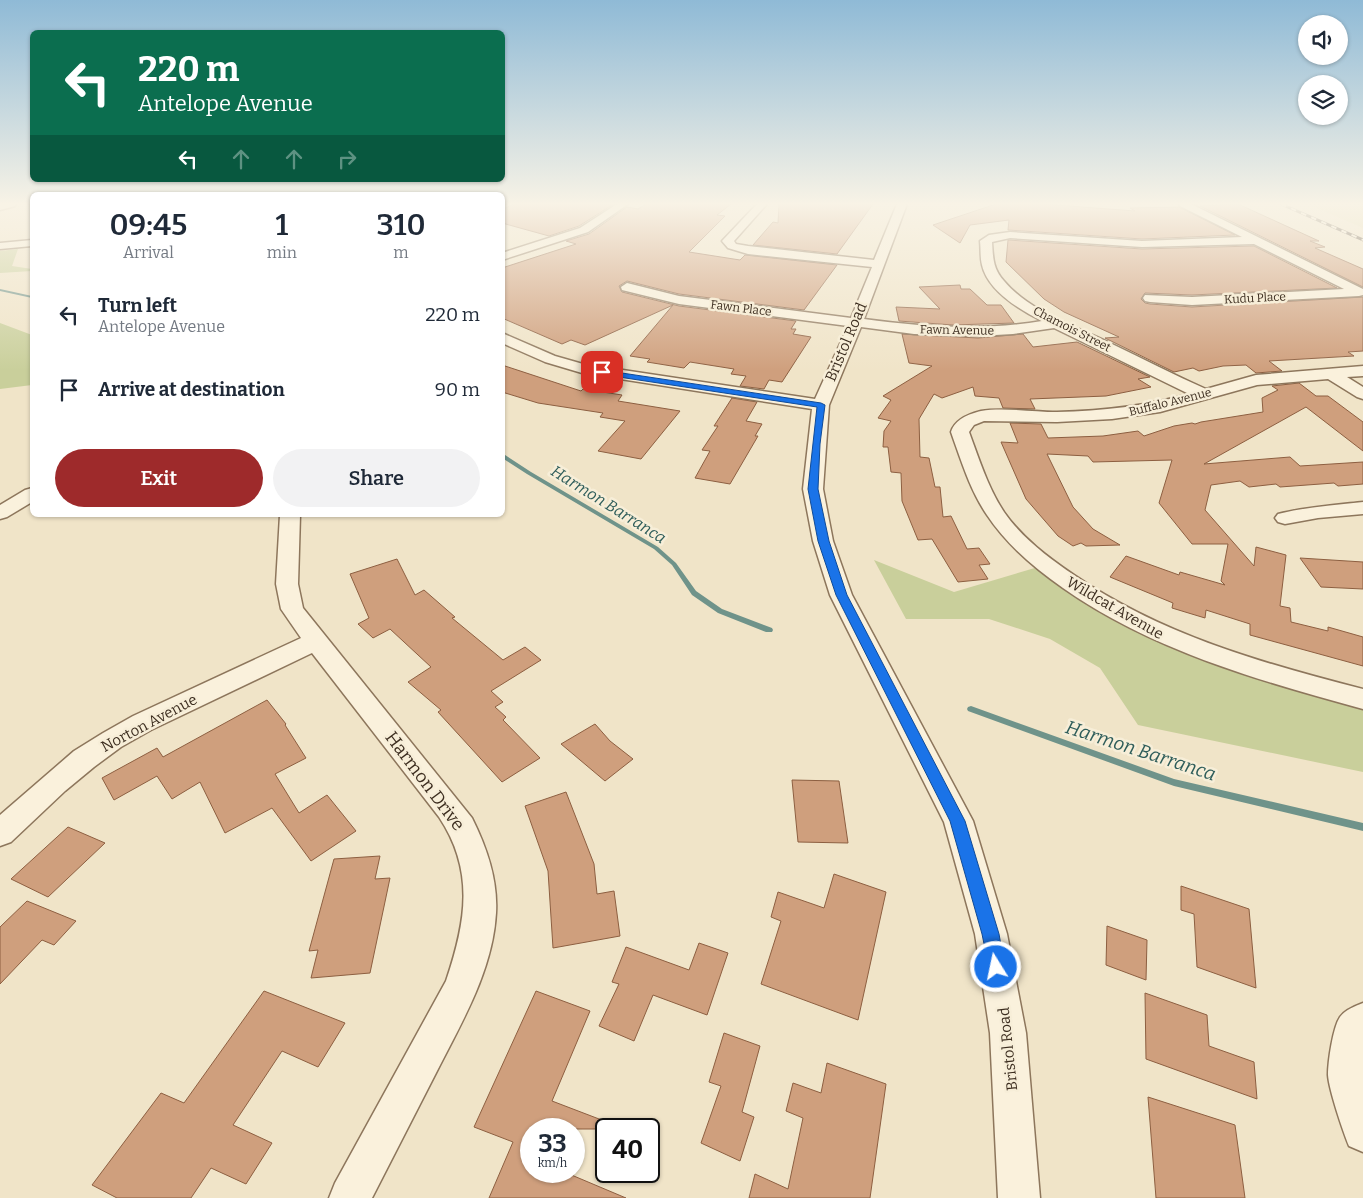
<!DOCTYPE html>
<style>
body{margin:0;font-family:Bitter,serif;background:#f2f2f3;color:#1f2937;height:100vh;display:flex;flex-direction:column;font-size:19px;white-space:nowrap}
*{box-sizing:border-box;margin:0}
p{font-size:16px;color:#747a83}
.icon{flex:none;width:28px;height:28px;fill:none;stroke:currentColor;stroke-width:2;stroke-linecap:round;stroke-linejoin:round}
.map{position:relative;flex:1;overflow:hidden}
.side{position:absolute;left:30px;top:192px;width:475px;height:325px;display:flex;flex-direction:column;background:#fff;border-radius:8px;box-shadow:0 1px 4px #0004}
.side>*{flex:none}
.top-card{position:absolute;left:30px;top:30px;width:475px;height:152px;border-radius:8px;box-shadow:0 1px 4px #0004;background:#0b6e4f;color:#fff;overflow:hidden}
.fabs{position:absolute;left:1298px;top:15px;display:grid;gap:10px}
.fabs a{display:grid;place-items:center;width:50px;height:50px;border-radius:50%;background:#fff;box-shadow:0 1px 4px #0004;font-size:25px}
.speed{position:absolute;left:520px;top:1118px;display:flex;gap:10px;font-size:25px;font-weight:700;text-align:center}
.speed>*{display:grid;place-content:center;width:65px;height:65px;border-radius:50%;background:#fff;box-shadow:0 1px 4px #0004;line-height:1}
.speed small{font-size:12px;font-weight:400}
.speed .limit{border:2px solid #111;border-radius:8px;background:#fff;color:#111}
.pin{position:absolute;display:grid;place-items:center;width:42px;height:42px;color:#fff;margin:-21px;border-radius:10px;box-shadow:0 2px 8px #0006}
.me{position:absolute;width:55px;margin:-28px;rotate:350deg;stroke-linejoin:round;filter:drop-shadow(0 0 4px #0008)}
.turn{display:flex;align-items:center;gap:18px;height:105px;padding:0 25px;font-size:22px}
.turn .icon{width:65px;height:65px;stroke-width:2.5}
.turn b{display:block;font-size:35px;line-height:42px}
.lanes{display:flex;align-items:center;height:48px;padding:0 25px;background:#0003;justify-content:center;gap:25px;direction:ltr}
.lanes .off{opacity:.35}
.eta{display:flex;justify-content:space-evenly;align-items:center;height:85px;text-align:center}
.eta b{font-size:30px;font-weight:600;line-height:35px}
.action{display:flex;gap:10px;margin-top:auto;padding:10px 25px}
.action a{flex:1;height:58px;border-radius:30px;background:#9e2a2b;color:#fff;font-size:20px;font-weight:600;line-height:58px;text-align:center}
.action a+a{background:#f2f2f3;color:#1f2937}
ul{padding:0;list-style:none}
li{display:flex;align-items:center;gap:15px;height:75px;padding:0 25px}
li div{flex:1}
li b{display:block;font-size:19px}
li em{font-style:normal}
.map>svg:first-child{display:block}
</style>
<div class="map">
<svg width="1363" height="1198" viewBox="0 0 1363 1198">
<rect width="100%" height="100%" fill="#f0e4c8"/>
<!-- farmland -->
<path fill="#e6deb5" d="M1307,204H1363V228Z"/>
<!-- green -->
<path fill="#c9cf9b" d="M18,249L12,266L32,269V271L0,273V251Z
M0,323L32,335V385L0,389Z
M874,560L954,592L1045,565L1135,623L1363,699V772L1138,725L1100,668L1050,639L989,619H906Z"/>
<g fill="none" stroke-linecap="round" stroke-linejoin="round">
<!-- stream -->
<path fill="#6f938a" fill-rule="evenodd" d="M0,289L32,296V298L0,291Z
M502,453L531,472L658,547L676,563L696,591L722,609L772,628L773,630L772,632H766L718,613L692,595L672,565L654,549L527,474L502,458Z
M971,706L1174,779L1363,823V831L1174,786L968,711L967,709L968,707Z"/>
</g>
<!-- building -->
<path fill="#cf9f7d" stroke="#8d5f41" d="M513,204H600L612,205L579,226L549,236L502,223V210Z
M646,204H731L717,215L725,216L689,252L740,260L745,255L837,265L804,310L679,294L627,281L619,286L622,292L679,306L796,321L791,329H796L793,334L811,337L782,382L769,380L764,389L740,386L746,376L731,374L734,369L690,362L684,368L647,362L650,359L630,356L673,305L585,345L571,340L562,344L502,318V268L576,244L566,241L589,234L627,207L638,209Z
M779,204H873L837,254L753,245L773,222L778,223Z
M996,204H1043L1135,211L1130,208L1179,207L1235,235L1142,239L1008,230L1009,220L970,225L960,243L933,225Z
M1238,204L1319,241H1310L1325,247L1315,248L1363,269V287L1200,206Z
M1008,240L1142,249L1254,246L1337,288L1192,295L1145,293L1141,299L1145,303L1150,304L1192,307L1363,297V351L1348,352L1354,356L1269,361L1282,371L1256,373L1246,365L1223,366L1199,371L1193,368L1174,372L1105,338L1119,337L1064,312L1044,299L1006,262Z
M960,285L961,289H970L987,305H1001L1014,323L953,325L899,321L896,307L940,309L919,287Z
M902,334L978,338L1023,334L1033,347L1077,342L1150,377L1138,379L1151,387L1106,396L1030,399L1035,409L1003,408L999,398L975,396L973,387L942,398L934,394L919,419L920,457L929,458L935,487H940L943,517L951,516L967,549L979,548L990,564L979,565L988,579L958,582L932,539L918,540L902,501L901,473L891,472L888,447H883L884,431L891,421L878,418L891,400L883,396L932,366L909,363Z
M502,365L581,391L583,389L622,395L618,401L680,411L641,459L598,451L625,421L600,417L603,413L538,403L502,392Z
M1299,383L1316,396H1328L1363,422V451L1306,407L1204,464L1290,457L1300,466L1363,462V484L1338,486L1334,483L1280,487L1276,484L1249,487L1240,481L1211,485L1205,510L1254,566L1256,547L1286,555L1280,606L1290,608L1291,622L1328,631V627L1363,637V666L1250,635V624L1206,610L1205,618L1172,608L1173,603L1110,577L1126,556L1179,575L1180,572L1225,585L1221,581L1228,544H1192L1159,503L1172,460L1093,462L1088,456L1047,454L1073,507L1093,529L1120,545L1086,546L1081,543L1073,546L1058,536L1026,499L1001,442L1018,443L1010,423L1041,424L1048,438L1103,436L1138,431L1144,436L1174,426L1192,423L1195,424L1201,422L1263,412L1262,398L1278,390L1272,386Z
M732,398L757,402L746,421L762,424L755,436H758L730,484L695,478L710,451L702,450L718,426H714Z
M1300,558L1363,562V589L1321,587Z
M397,559L415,595L424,590L455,617L452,618L503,660L525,647L541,660L491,691L503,702L495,707L506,717L503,720L540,758L502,782L438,712L441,710L408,682L431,667L390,629L373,638L358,624L369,618L350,574Z
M267,700L286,724L285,725L306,758L275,774L299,813L327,795L356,831L311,861L272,808L225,833L200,782L172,799L157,776L114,800L102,778L157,748L163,757Z
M595,724L610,741L633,759L605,781L561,744Z
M792,780L839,781L848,843L798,842Z
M566,792L594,864L597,894L614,891L620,936L553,948L548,871L525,806Z
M68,827L105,843L48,897L11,879Z
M380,856L375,879L390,878L370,973L311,978L318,950L309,951L334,859Z
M834,874L886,892L858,1020L761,984L781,921L771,917L778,892L824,908Z
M1181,886L1249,909L1256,988L1197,967L1194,914L1181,910Z
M27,901L76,921L54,945L42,940L0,984V927Z
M1107,926L1147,940L1146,980L1106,965Z
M699,943L728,953L707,1015L653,995L634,1041L599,1026L619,984L612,982L626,947L689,970Z
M264,991L345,1023L318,1067L282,1051L233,1125L272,1143L246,1184L211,1168L191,1198H117L92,1185L161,1093L184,1103Z
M536,991L590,1011L552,1101L620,1127V1129H531V1171H562L626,1198H489L513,1142L474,1127Z
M1145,993L1207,1015L1209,1046L1254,1062L1257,1099L1146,1059Z
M724,1033L760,1046L742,1112L754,1117L740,1161L701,1143L721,1086L709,1082Z
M827,1063L886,1084L870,1198H749L755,1174L788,1189L803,1118L786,1111L793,1083L821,1093Z
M1148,1097L1235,1125L1245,1198H1156Z"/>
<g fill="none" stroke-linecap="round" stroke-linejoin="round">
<defs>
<path id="minor" d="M0,204H16L15,206L0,210Z
M617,204H628L588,232L502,260V253L580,228Z
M757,204H767L734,241L736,244L748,246L874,260L897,204H907L864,319C924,327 982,331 1042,321C1020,310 988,291 982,265C980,257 981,249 980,241L989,235L1010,232L1142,241L1242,237L1180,206L1179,204H1191L1363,289V295L1359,296L1192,305L1150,302L1145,301L1143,298L1145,295L1192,297L1344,289L1254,244L1142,247L1010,238L992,242C993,258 993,269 1004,281C1031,313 1076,326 1112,344C1144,359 1174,375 1206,389L1256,375L1363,366V376L1347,377L1363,387V399L1357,397L1328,379L1257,385L1160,412L1112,419L1057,422L984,421L974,425L969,432C979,459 988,488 1004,512C1022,538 1049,558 1074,575C1162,635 1261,663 1363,689V709C1258,680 1153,651 1063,588C1034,568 1007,545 987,515C970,490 961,460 951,432C955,419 969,414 981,411C1002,407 1034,412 1057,412C1102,411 1146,406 1189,394L1054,328L1013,334L978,336L914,334L861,327L829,405L823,489L833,541L852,595L973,821L1007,934L1026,1033L1040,1198H998L990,1033L975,934L944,822L830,595L813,541L803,489L812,409L582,373L545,362L502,343V333L555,356L583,364L815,399L848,326L679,304L622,290L621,287L627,283L679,296L851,318L872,267L748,254L728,248L722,241Z
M32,240V246L0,249V243Z
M32,488V502L7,517L0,519V505L25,490Z
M1363,502V514L1318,518L1285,524L1278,522L1275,518L1278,514C1306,507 1334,505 1363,502Z
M280,515H300L298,584L303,608L472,818C487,848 498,880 496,913C493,969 463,1020 438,1069C416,1112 394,1155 372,1198H329L335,1183L446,981C466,922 475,871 439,817L312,653L151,730L121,747L94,767L65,791L11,842L0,846V815L74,751L103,733L133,716L301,638L281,609L276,584Z
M1363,1003V1152L1349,1146C1343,1131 1329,1090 1328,1075C1328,1062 1333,1027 1340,1017C1345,1010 1355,1006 1363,1003Z"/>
</defs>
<!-- minor casing -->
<use href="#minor" stroke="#8d765c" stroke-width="3"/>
<!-- minor -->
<use href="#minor" fill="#faf1dc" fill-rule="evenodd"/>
<defs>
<path id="rail" d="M1281,204L1363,240"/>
</defs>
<!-- rail casing -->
<use href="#rail" stroke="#3d2e20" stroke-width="3"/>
<!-- rail -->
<use href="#rail" stroke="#f7eed8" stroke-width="2" stroke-dasharray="5.5" stroke-linecap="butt"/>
</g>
<!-- sky -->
<linearGradient id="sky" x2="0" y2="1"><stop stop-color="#8fbad6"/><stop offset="0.55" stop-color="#f8f3e6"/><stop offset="1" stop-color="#f8f3e6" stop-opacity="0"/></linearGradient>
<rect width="1363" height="371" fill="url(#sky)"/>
<!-- route -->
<path fill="#1a73e8" stroke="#114b97" d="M602,370L821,403L825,405L820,444L818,489L829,541L847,595L965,821L999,934L1005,967L1003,973L996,975L990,973L982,934L950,821L836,595L818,541L808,489L817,407L599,374L598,372Z"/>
<g text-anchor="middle" stroke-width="5" stroke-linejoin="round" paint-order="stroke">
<!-- far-street labels -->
<g font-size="12" fill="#3d2e20" stroke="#f7eed8">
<text transform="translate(1255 298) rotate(-3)" y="4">Kudu Place</text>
<text transform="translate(741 308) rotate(7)" y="4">Fawn Place</text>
<text transform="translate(1072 329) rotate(27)" y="4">Chamois Street</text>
<text transform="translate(957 330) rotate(1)" y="4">Fawn Avenue</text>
<text transform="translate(1170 402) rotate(-14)" y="4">Buffalo Avenue</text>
</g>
<!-- street labels -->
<g font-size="15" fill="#3d2e20" stroke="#f7eed8">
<text transform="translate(846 342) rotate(-67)" y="5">Bristol Road</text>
<text transform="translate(1115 608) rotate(30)" y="5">Wildcat Avenue</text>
<text transform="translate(149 723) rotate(-28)" y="5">Norton Avenue</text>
<text transform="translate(1008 1049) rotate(-96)" y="5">Bristol Road</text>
</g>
<!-- water labels -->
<g font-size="16" font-style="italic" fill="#2f5d5a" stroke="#f7eed8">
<text transform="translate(609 504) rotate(32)" y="6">Harmon Barranca</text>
</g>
<!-- near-street labels -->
<g font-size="18" fill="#3d2e20" stroke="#f7eed8">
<text transform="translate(425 781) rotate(53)" y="6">Harmon Drive</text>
</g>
<!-- near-water labels -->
<g font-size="19" font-style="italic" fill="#2f5d5a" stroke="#f7eed8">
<text transform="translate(1141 750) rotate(18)" y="7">Harmon Barranca</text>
</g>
</g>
</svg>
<div class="fabs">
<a><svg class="icon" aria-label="sound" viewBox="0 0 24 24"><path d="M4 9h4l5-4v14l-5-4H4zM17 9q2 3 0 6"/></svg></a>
<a><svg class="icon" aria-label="layers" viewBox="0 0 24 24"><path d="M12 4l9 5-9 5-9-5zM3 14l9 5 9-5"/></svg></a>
</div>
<div class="speed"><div>33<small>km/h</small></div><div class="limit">40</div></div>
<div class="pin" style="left:602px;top:372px;background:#d93025"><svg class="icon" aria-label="arrive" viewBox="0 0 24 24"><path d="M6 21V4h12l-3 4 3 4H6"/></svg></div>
<svg class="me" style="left:996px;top:967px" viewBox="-20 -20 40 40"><circle r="17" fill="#1a73e8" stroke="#fff" stroke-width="3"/><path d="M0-11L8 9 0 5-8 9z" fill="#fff"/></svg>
<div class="top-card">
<div class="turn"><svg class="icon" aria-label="left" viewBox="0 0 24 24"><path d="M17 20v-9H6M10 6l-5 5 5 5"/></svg><div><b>220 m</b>Antelope Avenue</div></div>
<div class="lanes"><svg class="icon" aria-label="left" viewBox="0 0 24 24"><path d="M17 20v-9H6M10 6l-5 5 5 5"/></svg><svg class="icon off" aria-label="ahead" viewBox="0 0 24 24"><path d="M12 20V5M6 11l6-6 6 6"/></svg><svg class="icon off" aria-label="ahead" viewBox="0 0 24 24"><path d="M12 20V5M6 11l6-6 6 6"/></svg><svg class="icon off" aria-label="right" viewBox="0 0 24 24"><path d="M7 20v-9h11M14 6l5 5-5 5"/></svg></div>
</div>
<section class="side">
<div class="eta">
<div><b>09:45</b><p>Arrival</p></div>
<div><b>1</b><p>min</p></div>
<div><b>310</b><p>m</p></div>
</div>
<ul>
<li><svg class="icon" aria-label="left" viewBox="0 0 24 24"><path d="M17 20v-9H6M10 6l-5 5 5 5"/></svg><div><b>Turn left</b><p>Antelope Avenue</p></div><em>220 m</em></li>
<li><svg class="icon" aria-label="arrive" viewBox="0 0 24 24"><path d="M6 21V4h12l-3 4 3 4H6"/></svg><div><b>Arrive at destination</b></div><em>90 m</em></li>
</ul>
<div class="action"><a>Exit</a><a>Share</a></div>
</section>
</div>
